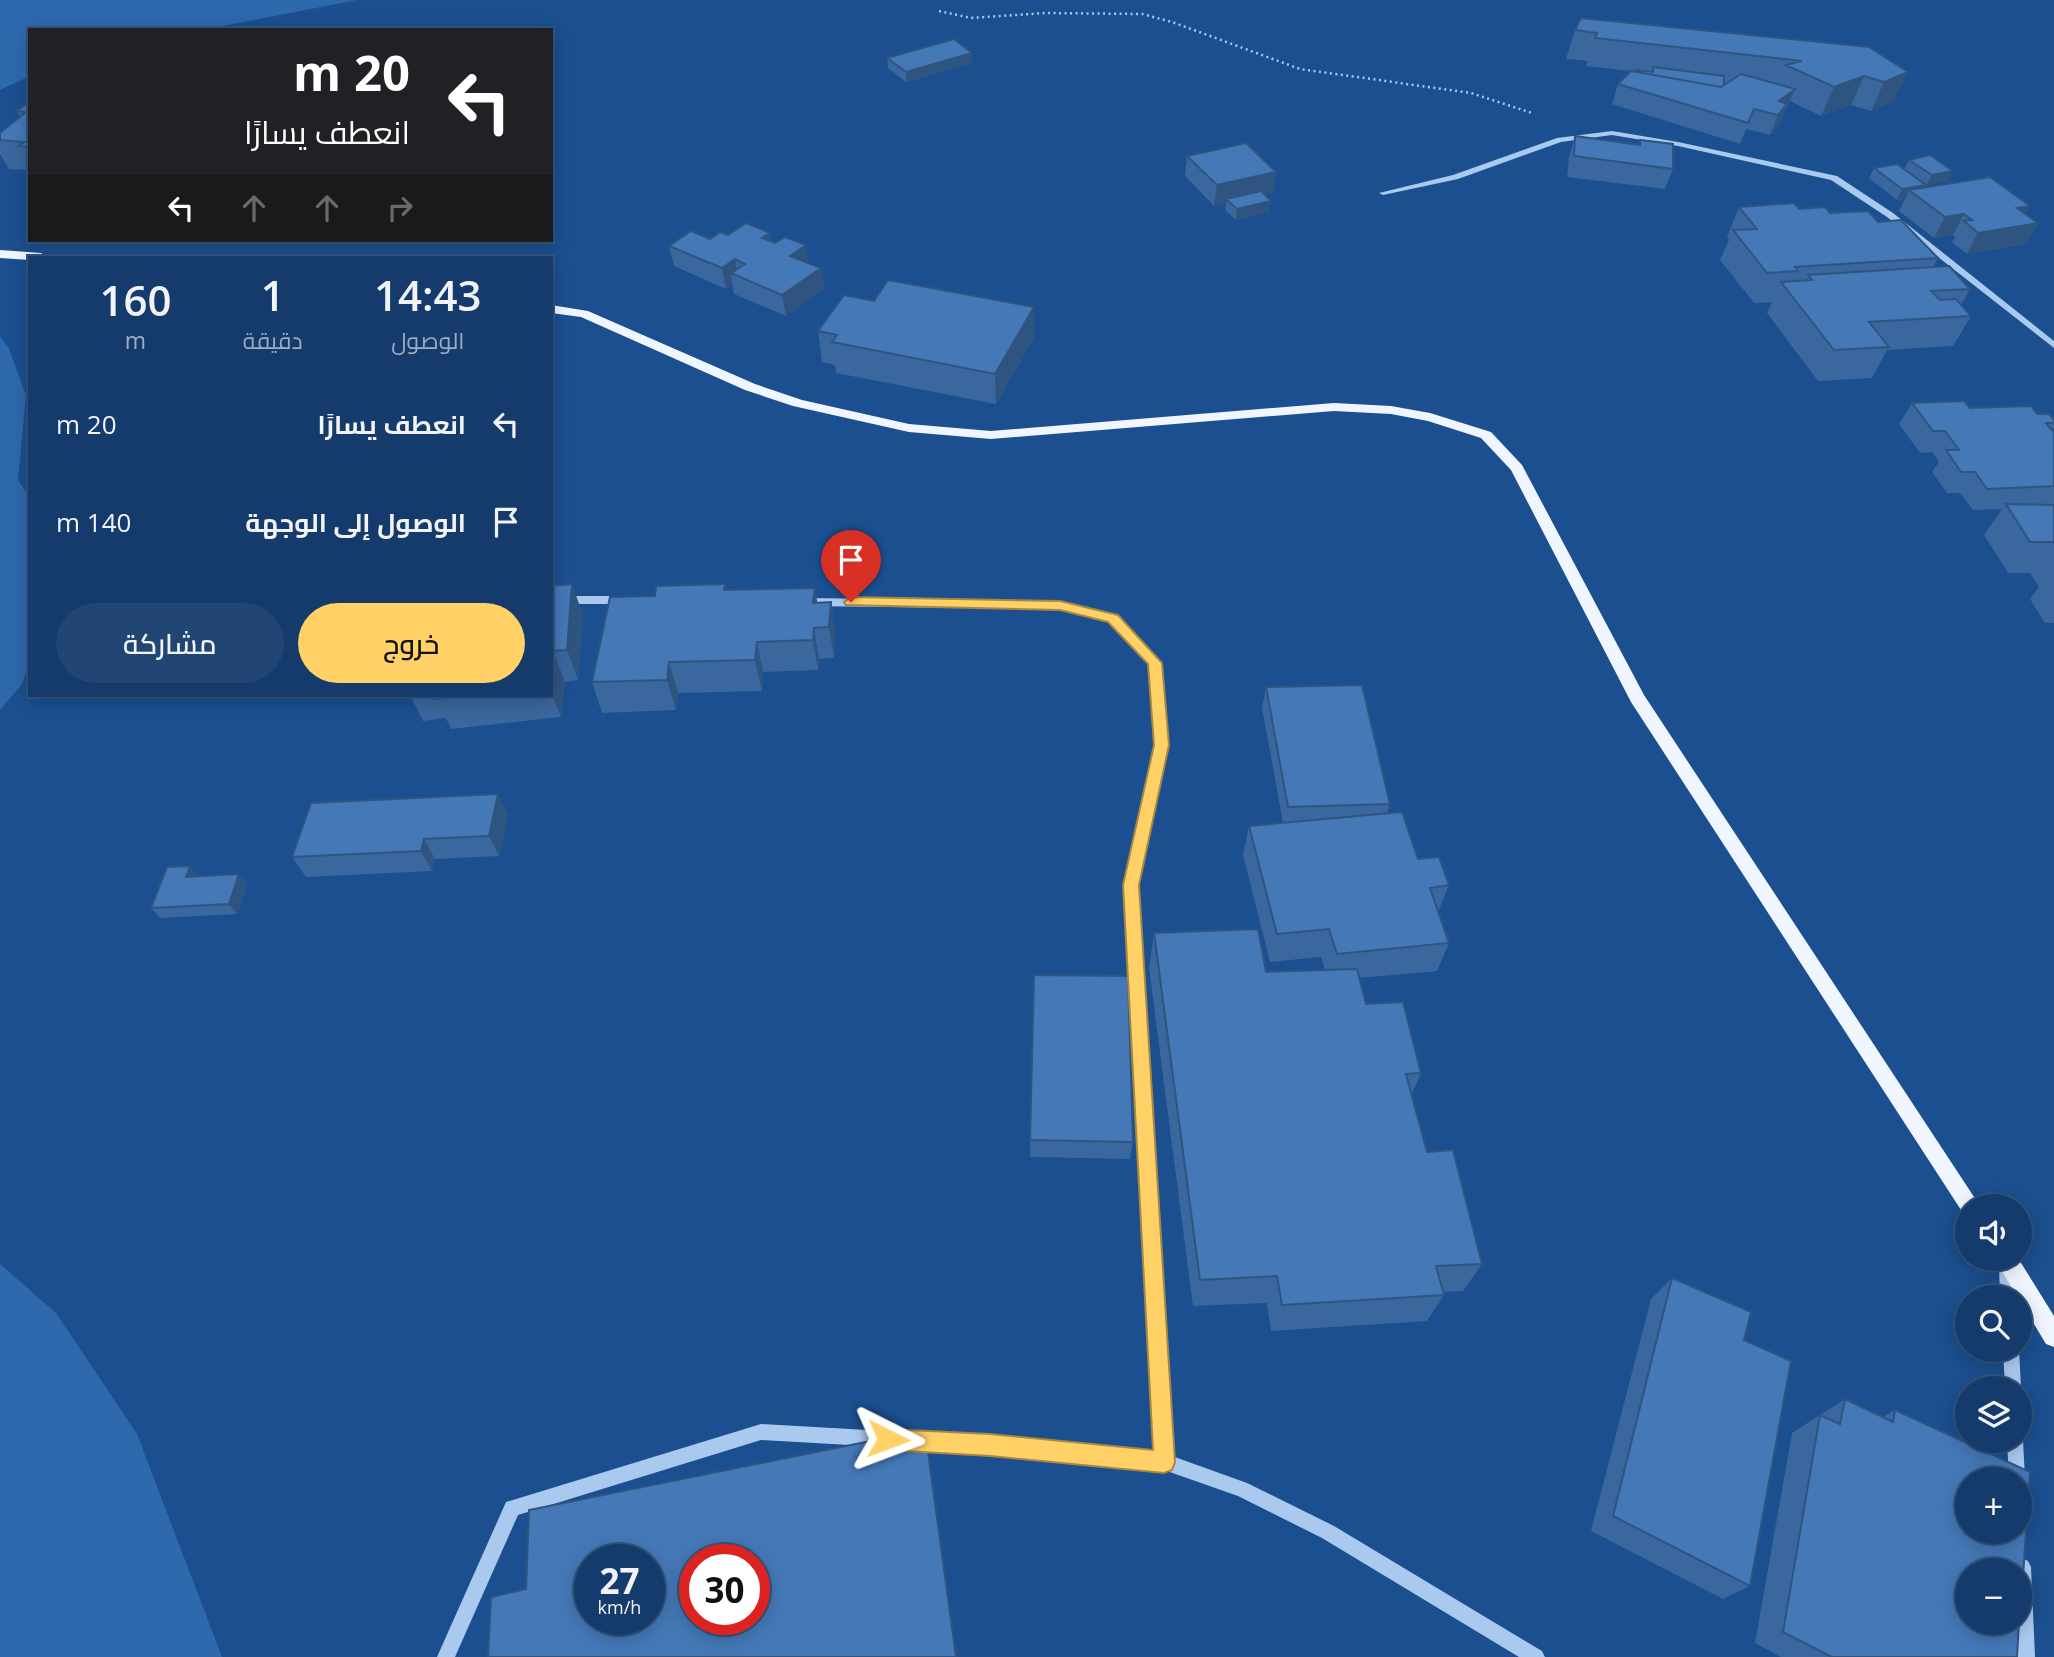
<!DOCTYPE html>
<html lang="ar">
<meta charset="utf-8">
<style>
body{margin:0;font-family:"Open Sans",Cairo,sans-serif;background:#214673;color:#f1f3f6;direction:rtl;height:100vh;display:flex;flex-direction:column;font-size:26px;white-space:nowrap}
*{box-sizing:border-box;margin:0}
p{font-size:23px;color:#9dadc1}
.icon{flex:none;width:38px;height:38px;fill:none;stroke:currentColor;stroke-width:2;stroke-linecap:round;stroke-linejoin:round}
.map{position:relative;flex:1;overflow:hidden;direction:ltr}
.sheet{position:absolute;left:28px;top:256px;width:525px;height:441px;display:flex;flex-direction:column;background:#143b6b;border-radius:0px;box-shadow:0 4px 18px #0003,0 0 0 2px #33557e;direction:rtl}
.sheet>*{flex:none}
.hud{position:absolute;left:28px;top:28px;width:525px;height:214px;border-radius:0px;box-shadow:0 4px 18px #0003,0 0 0 2px #33557e;direction:rtl;background:#202124;color:#fff;overflow:hidden}
.tools{position:absolute;left:1955px;top:1194px;display:grid;gap:14px}
.tools a{display:grid;place-items:center;width:77px;height:77px;border-radius:50%;background:#143b6b;box-shadow:0 4px 18px #0003,0 0 0 2px #33557e;font-size:35px}
.speed{position:absolute;left:574px;top:1544px;display:flex;gap:14px;font-size:35px;font-weight:700;text-align:center}
.speed>*{display:grid;place-content:center;width:91px;height:91px;border-radius:50%;background:#143b6b;box-shadow:0 4px 18px #0003,0 0 0 2px #33557e;line-height:1}
.speed small{font-size:18px;font-weight:400}
.speed .limit{border:10px solid #d22;background:#fff;color:#111}
.pin{position:absolute;display:grid;place-items:center;width:60px;height:60px;color:#fff;margin:-72px -30px;border-radius:50% 50% 50% 0;rotate:-45deg;box-shadow:0 0 7px #0007}
.pin .icon{rotate:45deg}
.me{position:absolute;width:77px;margin:-38px;rotate:93deg;stroke-linejoin:round;filter:drop-shadow(0 0 5px #0008)}
.turn{display:flex;align-items:center;gap:24px;height:147px;padding:0 28px;font-size:32px}
.turn .icon{width:91px;height:91px;stroke-width:2.5}
.turn b{display:block;font-size:49px;line-height:60px}
.lanes{display:flex;align-items:center;height:66px;padding:0 28px;background:#0003;justify-content:center;gap:35px;direction:ltr}
.lanes .off{opacity:.35}
.eta{display:flex;justify-content:space-evenly;align-items:center;height:119px;text-align:center}
.eta b{font-size:42px;font-weight:600;line-height:49px}
.action{display:flex;gap:14px;margin-top:auto;padding:14px 28px}
.action a{flex:1;height:80px;border-radius:42px;background:#ffd166;color:#111;font-size:28px;font-weight:600;line-height:80px;text-align:center}
.action a+a{background:#214673;color:#f1f3f6}
ul{padding:0;list-style:none}
li{display:flex;align-items:center;gap:21px;height:98px;padding:0 28px}
li div{flex:1}
li b{display:block;font-size:26px}
li em{font-style:normal}
.map>svg:first-child{display:block}
</style>
<div class="map">
<svg width="2054" height="1657" viewBox="0 0 2054 1657">
<rect width="100%" height="100%" fill="#1b4f8f"/>
<!-- green -->
<path fill="#2e69ad" d="M0,0H357L202,30H30V76L0,90Z
M0,336L9,349L26,395L18,480L30,498V662L22,684L0,710Z
M0,1264L56,1313L137,1434L222,1657H0Z"/>
<g fill="none" stroke-linecap="round" stroke-linejoin="round">
<!-- path -->
<path stroke="#a9c9ee" stroke-width="2.5" stroke-dasharray="2 3.5" stroke-linecap="butt" d="M939,11L971,18L1045,13L1142,14L1172,22L1300,69L1471,93L1532,113"/>
<!-- minor -->
<path fill="#a9c9ee" fill-rule="evenodd" d="M1612,131L1678,142L1837,176L1893,213L2054,341V348L1887,217L1831,180L1678,146L1612,135L1561,142L1458,179L1383,195L1379,193L1453,175L1557,138Z
M551,596H625L630,600L625,604H551Z
M801,598L1061,601L1117,615L1161,663L1168,745L1137,885L1172,1456L1247,1483L1334,1526L1542,1651L1545,1657H1519L1322,1538L1238,1496L1164,1470L990,1453L761,1440L518,1515L455,1657H437L506,1502L761,1424L990,1437L1155,1453L1125,885L1156,745L1150,664L1109,621L1061,609L801,606L796,602Z
M2009,1258L2012,1260L2015,1265L2016,1297H2000L1999,1265L2002,1260Z
M2003,1349H2019L2021,1388L2020,1392V1388H2005Z
M2020,1434L2023,1440L2025,1479L2023,1485L2020,1486V1479H2009L2007,1440H2020Z
M2022,1558L2028,1561L2031,1567L2035,1657H2017L2016,1622H2020V1570H2013L2016,1561Z"/>
<!-- major -->
<path fill="#f0f6ff" fill-rule="evenodd" d="M0,250L41,253L47,257H30V260L0,258Z
M551,305L588,311L755,384L802,400L909,424L991,431L1334,403L1391,406L1430,413L1491,432L1522,465L1644,695L1980,1206H1967V1215L1963,1213L1631,702L1511,470L1481,438L1428,421L1391,414L1334,411L991,439L909,432L793,406L745,390L581,317L551,313Z
M1994,1258H2018L2054,1316V1347L2046,1344Z"/>
</g>
<!-- wall -->
<path fill="#3a679d" d="M1575,30L1869,47L1894,101L1871,111L1851,105L1821,116L1790,101L1787,108L1785,110L1779,124L1770,135L1746,129L1740,144L1612,104L1618,84L1631,71L1586,66L1588,61L1566,59Z
M972,53V63L906,82L888,68L887,58Z
M30,101V170L9,169L0,154V133L20,117L17,111Z
M1575,136L1639,144L1640,140L1673,169L1665,189L1567,177L1569,157Z
M1187,156L1276,172L1273,192L1264,194L1271,201L1269,212L1236,220L1225,210L1226,203L1214,206L1185,176Z
M1909,160L1953,171L1948,181L1926,185L1925,187L2025,214L2038,223L2026,244L1967,254L1952,242L1955,237L1953,235L1934,238L1899,211L1905,199L1897,200L1869,178L1874,168L1904,169Z
M1739,207L1799,209L1830,213L1878,222L1938,258L1933,267L1970,289L1961,305L1971,316L1953,346L1887,350L1872,378L1818,381L1767,313L1772,302L1754,303L1720,260L1729,240L1727,237Z
M770,233L772,242L808,263L821,268L824,289L786,316L734,294L732,284L726,289L674,266L669,246L728,235Z
M818,331L1034,337L996,404L836,373L835,365L822,362Z
M1912,403L2037,414L2054,420V427L2052,430L2054,433V623H2045L2030,599L2039,587L2030,573H2008L1984,535L2002,509L1973,510L1960,493H1947L1932,472L1939,462L1932,452L1920,453L1899,424Z
M551,586L583,615L578,680L565,682L561,717L451,729L446,718L423,721L410,695H551Z
M727,590L817,602H831L835,632L834,658L819,659L818,670L763,672L762,691L678,693L676,710L602,713L592,682L655,596Z
M1266,687L1390,804L1387,814L1418,859L1449,885L1438,912L1449,943L1437,971L1359,978L1366,1004L1421,1073L1412,1094L1427,1152L1482,1264L1463,1291L1443,1292L1444,1295L1427,1321L1271,1331L1267,1303L1193,1306L1149,968L1154,933L1266,972L1325,970L1321,957L1270,962L1243,855L1249,826L1283,823L1262,708Z
M508,814L499,856L435,859L432,871L306,877L292,857Z
M239,874L247,884L237,914L160,918L151,908L198,876Z
M1034,975L1133,1142L1130,1159L1030,1157Z
M1672,1278L1750,1586L1723,1599L1591,1531L1651,1299Z
M1845,1399L1883,1417L1895,1410L2017,1657H1781L1755,1643L1792,1433Z"/>
<!-- shaded-wall -->
<path fill="#305480" d="M972,53V63L906,82V72Z
M1908,72L1894,101L1871,111L1884,82Z
M1864,76L1851,105L1821,116L1834,87Z
M1795,89L1779,124L1770,135L1778,115L1779,101Z
M1953,171L1948,181L1926,186L1932,175Z
M1276,172L1273,192L1230,202L1226,199V203L1214,206L1217,185Z
M1926,185L1921,196L1909,190L1905,199L1897,200L1902,189Z
M1271,201L1269,212L1236,220L1237,209Z
M2030,206L2018,226L2017,208Z
M1964,214L1953,235L1934,238L1945,217Z
M2038,223L2026,244L1967,254L1978,233Z
M770,233L774,254L762,238Z
M806,245L809,266L790,256Z
M735,259L738,276L731,273L732,284L726,289L722,268Z
M821,268L824,289L786,316L782,295Z
M1034,307V337L996,404L995,374Z
M572,584L583,615L578,680L567,650Z
M815,588L820,619L813,603Z
M831,602L835,632L834,658L829,627Z
M814,628L819,659L818,670L813,640Z
M757,642L763,672L762,691L755,660Z
M553,651L565,682L561,717L551,691V670Z
M669,662L678,693L676,710L667,680Z
M498,794L508,814L499,856L489,836Z
M424,839L435,859L432,871L421,851Z
M190,866L198,876L186,877Z
M239,874L247,884L237,914L229,904Z
M925,1430L929,1452L957,1657H956Z"/>
<!-- building -->
<path fill="#4478b7" stroke="#305480" stroke-width="2" fill-rule="evenodd" d="M1581,18L1869,47L1908,72L1884,82L1864,76L1834,87L1786,65L1802,61L1595,38L1597,33L1575,30Z
M954,39L972,53L906,72L887,58Z
M1653,67L1724,76V85L1721,87L1636,72V70L1653,72Z
M1631,71L1721,87L1741,74L1795,89L1779,101L1787,104L1778,115L1754,109L1748,123L1618,84Z
M30,101V147L19,146L24,142L0,140V133L26,112L17,111Z
M1575,136L1640,145V140L1673,144V169L1574,156Z
M1246,143L1276,172L1217,185L1187,156Z
M1930,155L1953,171L1932,175L1909,160Z
M1897,164L1926,185L1902,189L1874,168Z
M1990,177L2030,206L2017,208L2038,223L1978,233L1964,221L1972,220L1964,214L1945,217L1909,190Z
M1261,191L1271,201L1237,209L1226,199Z
M1794,203L1799,209L1825,207L1830,213L1868,211L1878,222L1901,220L1938,258L1795,267L1798,271L1767,273L1733,230L1757,229L1739,207Z
M746,223L770,233L762,238L775,243L785,237L806,245L790,256L821,268L782,295L731,273L745,264L735,259L722,268L669,246L691,231L710,239L720,232L728,235Z
M1949,266L1970,289L1931,291L1940,300L1956,299L1971,316L1869,322L1889,347L1834,350L1781,282L1812,280L1808,275Z
M888,280L1034,307L995,374L832,342L837,335L818,331L844,295L874,301Z
M1964,401L1970,408L2031,406L2037,414H2049L2054,420V423H2046L2054,433V486L1987,489L1975,472H1961L1946,450H1959L1945,431H1933L1912,403Z
M2006,504L2054,505V543L2053,542H2030Z
M572,584L567,650L553,651L551,670V586Z
M725,584L724,590L815,588L813,603L831,602L829,627L814,628L813,640L757,642L755,660L669,662L667,680L592,682L610,597L655,596L656,586Z
M1362,685L1390,804L1288,807L1266,687Z
M437,695H473L436,699Z
M498,794L489,836L424,839L421,851L292,857L311,803Z
M1402,812L1418,859L1439,857L1449,885L1430,888L1449,943L1337,954L1329,929L1277,934L1249,826Z
M190,866L186,877L239,874L229,904L151,908L167,867Z
M1258,929L1266,972L1357,969L1366,1004L1403,1002L1421,1073L1406,1074L1427,1152L1453,1150L1482,1264L1436,1266L1444,1295L1282,1305L1277,1276L1200,1280L1154,933Z
M1034,975L1128,976L1133,1142L1030,1140Z
M1672,1278L1751,1312L1744,1340L1791,1361L1750,1586L1613,1516Z
M1845,1399L1893,1422L1895,1410L2030,1472L2020,1621V1570H1967V1622H2019L2017,1657H1832L1783,1632L1820,1415L1840,1424ZM1967,1479H2020V1531H1967Z
M925,1430L956,1657H488L491,1597L526,1589L529,1510ZM590,1559H649V1619H590ZM695,1559H754V1619H695Z"/>
<!-- route -->
<path fill="#ffd166" stroke="#a68842" stroke-width="2" d="M851,597L1060,601L1118,615L1162,663L1169,745L1139,885L1175,1462L1172,1470L1164,1473L990,1456L888,1450L881,1447L878,1439L881,1432L888,1429L990,1434L1153,1450L1123,885L1154,745L1148,664L1108,622L1060,610L846,605L844,602Z"/>
</svg>
<div class="tools">
<a><svg class="icon" aria-label="sound" viewBox="0 0 24 24"><path d="M4 9h4l5-4v14l-5-4H4zM17 9q2 3 0 6"/></svg></a>
<a><svg class="icon" aria-label="search" viewBox="0 0 24 24"><circle cx="10" cy="10" r="6"/><path d="M15 15l6 6"/></svg></a>
<a><svg class="icon" aria-label="layers" viewBox="0 0 24 24"><path d="M12 4l9 5-9 5-9-5zM3 14l9 5 9-5"/></svg></a>
<a>+</a>
<a>−</a>
</div>
<div class="speed"><div>27<small>km/h</small></div><div class="limit">30</div></div>
<div class="pin" style="left:851px;top:602px;background:#d93025"><svg class="icon" aria-label="arrive" viewBox="0 0 24 24"><path d="M6 21V4h12l-3 4 3 4H6"/></svg></div>
<svg class="me" style="left:888px;top:1439px" viewBox="-20 -20 40 40"><path d="M0-17L14 15 0 8-14 15z" fill="#ffd166" stroke="#fff" stroke-width="4"/></svg>
<div class="hud">
<div class="turn"><svg class="icon" aria-label="left" viewBox="0 0 24 24"><path d="M17 20v-9H6M10 6l-5 5 5 5"/></svg><div><b>20 m</b>انعطف يسارًا</div></div>
<div class="lanes"><svg class="icon" aria-label="left" viewBox="0 0 24 24"><path d="M17 20v-9H6M10 6l-5 5 5 5"/></svg><svg class="icon off" aria-label="ahead" viewBox="0 0 24 24"><path d="M12 20V5M6 11l6-6 6 6"/></svg><svg class="icon off" aria-label="ahead" viewBox="0 0 24 24"><path d="M12 20V5M6 11l6-6 6 6"/></svg><svg class="icon off" aria-label="right" viewBox="0 0 24 24"><path d="M7 20v-9h11M14 6l5 5-5 5"/></svg></div>
</div>
<section class="sheet">
<div class="eta">
<div><b>14:43</b><p>الوصول</p></div>
<div><b>1</b><p>دقيقة</p></div>
<div><b>160</b><p>m</p></div>
</div>
<ul>
<li><svg class="icon" aria-label="left" viewBox="0 0 24 24"><path d="M17 20v-9H6M10 6l-5 5 5 5"/></svg><div><b>انعطف يسارًا</b></div><em>20 m</em></li>
<li><svg class="icon" aria-label="arrive" viewBox="0 0 24 24"><path d="M6 21V4h12l-3 4 3 4H6"/></svg><div><b>الوصول إلى الوجهة</b></div><em>140 m</em></li>
</ul>
<div class="action"><a>خروج</a><a>مشاركة</a></div>
</section>
</div>
